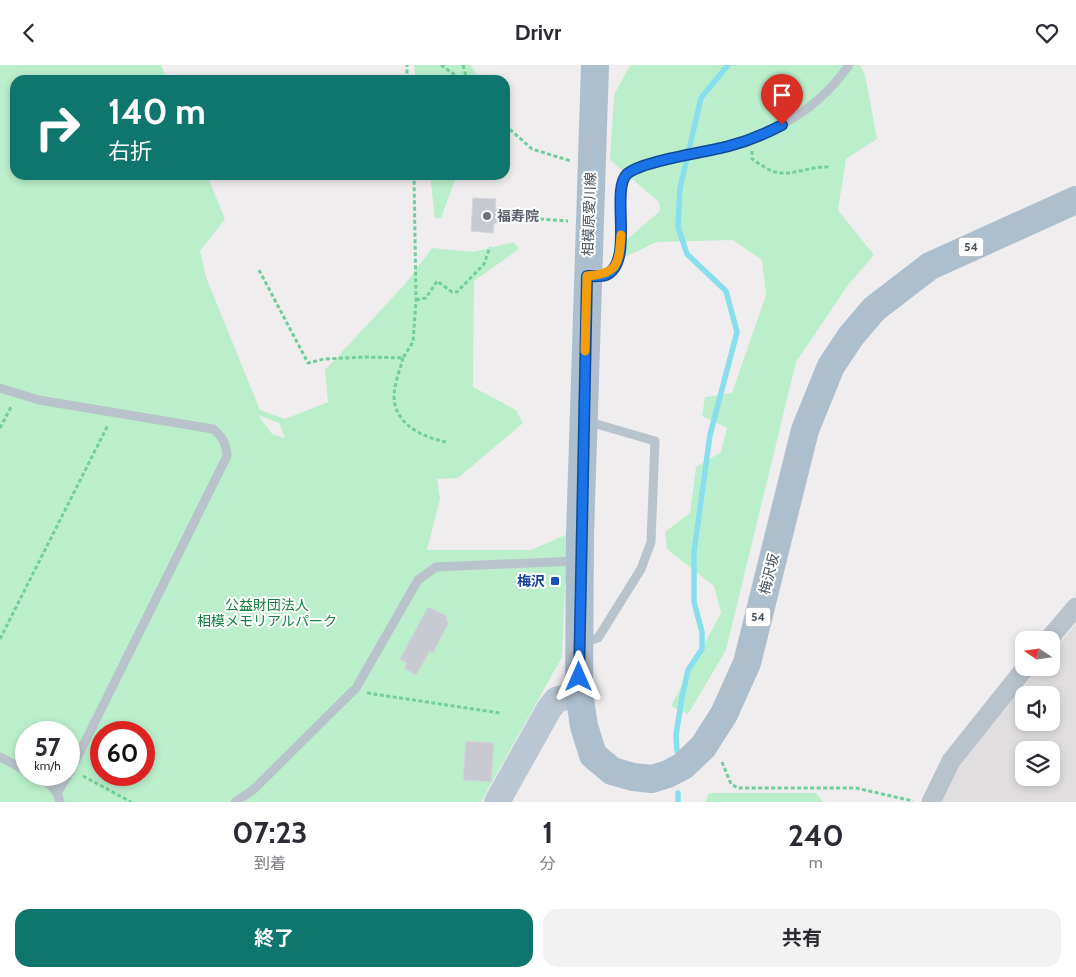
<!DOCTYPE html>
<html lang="ja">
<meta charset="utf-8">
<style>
body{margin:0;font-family:Cabin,"Noto Sans JP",sans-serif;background:#f2f2f3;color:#2b2b33;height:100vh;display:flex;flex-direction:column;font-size:19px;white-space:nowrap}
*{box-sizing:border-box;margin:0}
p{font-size:16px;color:#7c7c81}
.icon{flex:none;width:28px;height:28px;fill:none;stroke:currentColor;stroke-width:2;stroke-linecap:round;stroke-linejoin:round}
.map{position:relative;height:737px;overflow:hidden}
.details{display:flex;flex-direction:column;background:#fff;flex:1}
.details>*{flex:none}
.hud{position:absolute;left:10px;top:10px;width:500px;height:105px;border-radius:15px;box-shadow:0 2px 8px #0003;background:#0f766e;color:#fff;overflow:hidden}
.needle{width:32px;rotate:283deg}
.buttons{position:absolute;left:1015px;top:566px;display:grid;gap:10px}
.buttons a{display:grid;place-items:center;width:45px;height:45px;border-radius:10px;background:#fff;box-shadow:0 2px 8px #0003;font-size:25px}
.speed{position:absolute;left:15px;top:656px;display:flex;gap:10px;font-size:25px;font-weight:700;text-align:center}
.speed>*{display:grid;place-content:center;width:65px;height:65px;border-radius:50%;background:#fff;box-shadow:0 2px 8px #0003;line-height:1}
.speed small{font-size:12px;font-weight:400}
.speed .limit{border:8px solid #d22;background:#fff;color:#111}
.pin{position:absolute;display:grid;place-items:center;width:42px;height:42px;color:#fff;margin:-51px -21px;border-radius:50% 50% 50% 0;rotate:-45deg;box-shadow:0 0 5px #0007}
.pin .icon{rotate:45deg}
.me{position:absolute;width:55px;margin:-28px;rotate:0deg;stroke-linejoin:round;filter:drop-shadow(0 0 4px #0008)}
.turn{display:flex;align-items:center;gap:18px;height:105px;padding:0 15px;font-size:22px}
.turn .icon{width:65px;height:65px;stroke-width:2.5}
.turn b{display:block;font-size:35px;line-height:42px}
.eta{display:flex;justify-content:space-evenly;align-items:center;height:85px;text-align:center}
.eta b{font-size:30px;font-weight:700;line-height:35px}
.primary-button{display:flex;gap:10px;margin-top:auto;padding:10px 15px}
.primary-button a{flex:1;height:58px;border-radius:15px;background:#0f766e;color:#fff;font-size:20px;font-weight:700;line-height:58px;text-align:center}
.primary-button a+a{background:#f2f2f3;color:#2b2b33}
header{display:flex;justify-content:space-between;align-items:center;height:65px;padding:0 15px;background:#fff;font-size:22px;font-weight:700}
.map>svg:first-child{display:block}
</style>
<header><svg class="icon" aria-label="back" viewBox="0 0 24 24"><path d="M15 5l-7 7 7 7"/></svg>Drivr<svg class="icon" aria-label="heart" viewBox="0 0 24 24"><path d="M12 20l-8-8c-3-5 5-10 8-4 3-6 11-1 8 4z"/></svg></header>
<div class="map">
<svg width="1076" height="737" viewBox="0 0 1076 737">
<rect width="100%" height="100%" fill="#f0edee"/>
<!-- education -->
<path fill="#e1dee0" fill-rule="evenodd" d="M1076,559V737H940L954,704L1039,603L1051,602V588ZM1024,630H1051V658H1024ZM1024,685H1051V712H1024Z"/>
<!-- green -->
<path fill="#bbefcc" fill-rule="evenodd" d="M0,0H161L167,15H15V110H207L225,154L200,186L206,212L260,345L285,354L328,337L325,305L405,219L432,183L473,187L514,177L519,184L474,216L473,322L516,345L523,358L458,413L437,414L440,434L427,485H531L570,468L565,523L562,592L481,737H0ZM258,350L279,358L285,373L272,369ZM26,668H69V710H26ZM101,668H144V710H101Z
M414,0H471L480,15H416Z
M630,0H860L865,10L877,74L846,94L838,145L874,190L848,220L796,297L726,585L688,649L671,641L721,548L714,521L667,484L665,467L690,448L696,402L721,387L727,363L702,351L705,332L732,328L766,230L762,195L733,175L656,177L625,192L618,182L660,146L659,137L610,95L614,30Z
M430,110H457L441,153H435Z
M709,728H816L823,737H705Z"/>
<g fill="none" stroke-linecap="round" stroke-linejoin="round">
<!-- stream -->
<path stroke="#87deed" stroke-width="5.5" d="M677,686L676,670L682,632L688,605L702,584V567L694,537V487L710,370L737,267L726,226L687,189L678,162L680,123L701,33L728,0
M678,728V737"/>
</g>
<!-- building -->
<path fill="#c7cbd1" stroke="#d1d4d9" d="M473,133L496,134L495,144H503L502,158H494L493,168L471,166Z
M428,542L447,551L446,555L449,557L433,588L430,586L416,610L404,603L407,598L400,594Z
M466,676L494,678L491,717L463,715Z"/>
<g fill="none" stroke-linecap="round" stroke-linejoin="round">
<!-- path -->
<path stroke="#72ce9b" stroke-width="3" stroke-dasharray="4 2.5" stroke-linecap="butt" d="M441,0L462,15
M463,0L467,15
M407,15V0
M505,60L532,84L571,96
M752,86V94C760,99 771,108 781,108C797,109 812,101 829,102
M514,152L568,156
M259,205L308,298L324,294L366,292L403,293L413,277L416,235L414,110
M416,235L426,233L437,216L452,227H457L484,199L490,182
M403,293C400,305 394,319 394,332C395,360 423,372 446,377
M0,363L12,340
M0,574L108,360
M367,628L500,648
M722,697L731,719L738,723H856L913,736
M83,711L131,737"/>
<!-- lane -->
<path stroke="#b9c3cb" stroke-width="9" d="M590,211C594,211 601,211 605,210C638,199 607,121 629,108C648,97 674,93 695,89C758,75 811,55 849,0
M0,323L39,335L213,364C223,372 226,378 227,391L69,709
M582,578L598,573L641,504L651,477L655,376L586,356
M0,692L26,706
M35,710C47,717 57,723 60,737
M58,727L68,710
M235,737L253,725L356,623L418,515L436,502L577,496"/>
<!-- street -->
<path stroke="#b9c3cb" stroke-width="19" d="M1048,575L1076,542
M931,737L951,696L1026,602"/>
<!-- secondary -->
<path stroke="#bbc7d2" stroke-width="26" d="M497,737L549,644L556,635L579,628"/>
<!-- primary -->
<path stroke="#adbfcd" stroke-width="28" d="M595,0L580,470L579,628L584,661L593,690L612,706L633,712L652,714L668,709L683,701L703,682L724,649L747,598L805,365L831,301L851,271L874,244L930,201L1076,135"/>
</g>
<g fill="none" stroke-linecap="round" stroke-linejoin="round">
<defs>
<path id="route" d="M579,612L587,211C592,211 601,212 606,210C635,197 610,125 627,109C641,96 708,87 729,81C748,76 765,69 782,60"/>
</defs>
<!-- route casing -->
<use href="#route" stroke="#114b97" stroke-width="12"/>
<!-- route -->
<use href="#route" stroke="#1a73e8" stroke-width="9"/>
<!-- slow -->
<path stroke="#f59e0b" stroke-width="9" d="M585,286L587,211C618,209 619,199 621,170"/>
</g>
<!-- markers -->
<circle fill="#6b7280" stroke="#fff" stroke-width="2" cx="487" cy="151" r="5"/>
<rect fill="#1a4fb4" stroke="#fff" stroke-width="2" x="550" y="511" width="10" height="10" rx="2.5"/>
<g text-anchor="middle" stroke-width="4" stroke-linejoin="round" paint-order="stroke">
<!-- shield labels -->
<g fill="#fff" stroke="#7e868c" stroke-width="1">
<rect x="958.5" y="172.5" width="25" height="19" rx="4"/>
<rect x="745.5" y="542.5" width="25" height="19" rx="4"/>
</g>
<g font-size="12" font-weight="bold" fill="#46525b">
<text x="971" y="186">54</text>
<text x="758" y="556">54</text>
</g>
<!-- street labels -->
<g font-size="14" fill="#46525b" stroke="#fff">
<text transform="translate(589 149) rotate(-88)" y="5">相模原愛川線</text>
<text transform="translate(769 509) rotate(-76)" y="5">梅沢坂</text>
</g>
<!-- worship labels -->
<g font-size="14" font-weight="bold" fill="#5b616d" stroke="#fff" text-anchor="start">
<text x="497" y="156">福寿院</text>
</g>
<!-- transit labels -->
<g font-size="14" font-weight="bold" fill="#164399" stroke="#fff" text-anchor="end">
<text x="545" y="521">梅沢</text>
</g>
<!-- park labels -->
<g font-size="14" fill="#157e44" stroke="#fff">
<text x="267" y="545">公益財団法人<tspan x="267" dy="16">相模メモリアルパーク</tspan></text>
</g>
</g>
</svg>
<div class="buttons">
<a><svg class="needle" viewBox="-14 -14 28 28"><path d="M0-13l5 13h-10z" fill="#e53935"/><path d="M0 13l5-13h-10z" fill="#7c7c81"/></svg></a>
<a><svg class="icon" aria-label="sound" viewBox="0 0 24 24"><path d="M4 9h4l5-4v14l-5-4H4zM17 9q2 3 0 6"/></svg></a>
<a><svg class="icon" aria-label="layers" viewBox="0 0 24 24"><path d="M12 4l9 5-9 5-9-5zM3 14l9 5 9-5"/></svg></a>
</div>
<div class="speed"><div>57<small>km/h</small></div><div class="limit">60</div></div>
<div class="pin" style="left:782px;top:60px;background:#d93025"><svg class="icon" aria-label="arrive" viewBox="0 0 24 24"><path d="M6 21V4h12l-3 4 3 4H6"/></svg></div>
<svg class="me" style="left:579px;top:612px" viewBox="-20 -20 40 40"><path d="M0-17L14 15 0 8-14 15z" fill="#1a73e8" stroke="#fff" stroke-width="4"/></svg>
<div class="hud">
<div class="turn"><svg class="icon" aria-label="right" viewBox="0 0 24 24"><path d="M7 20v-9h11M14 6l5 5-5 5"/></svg><div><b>140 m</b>右折</div></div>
</div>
</div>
<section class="details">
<div class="eta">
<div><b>07:23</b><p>到着</p></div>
<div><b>1</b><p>分</p></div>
<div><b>240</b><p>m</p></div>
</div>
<div class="primary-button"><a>終了</a><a>共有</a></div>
</section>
